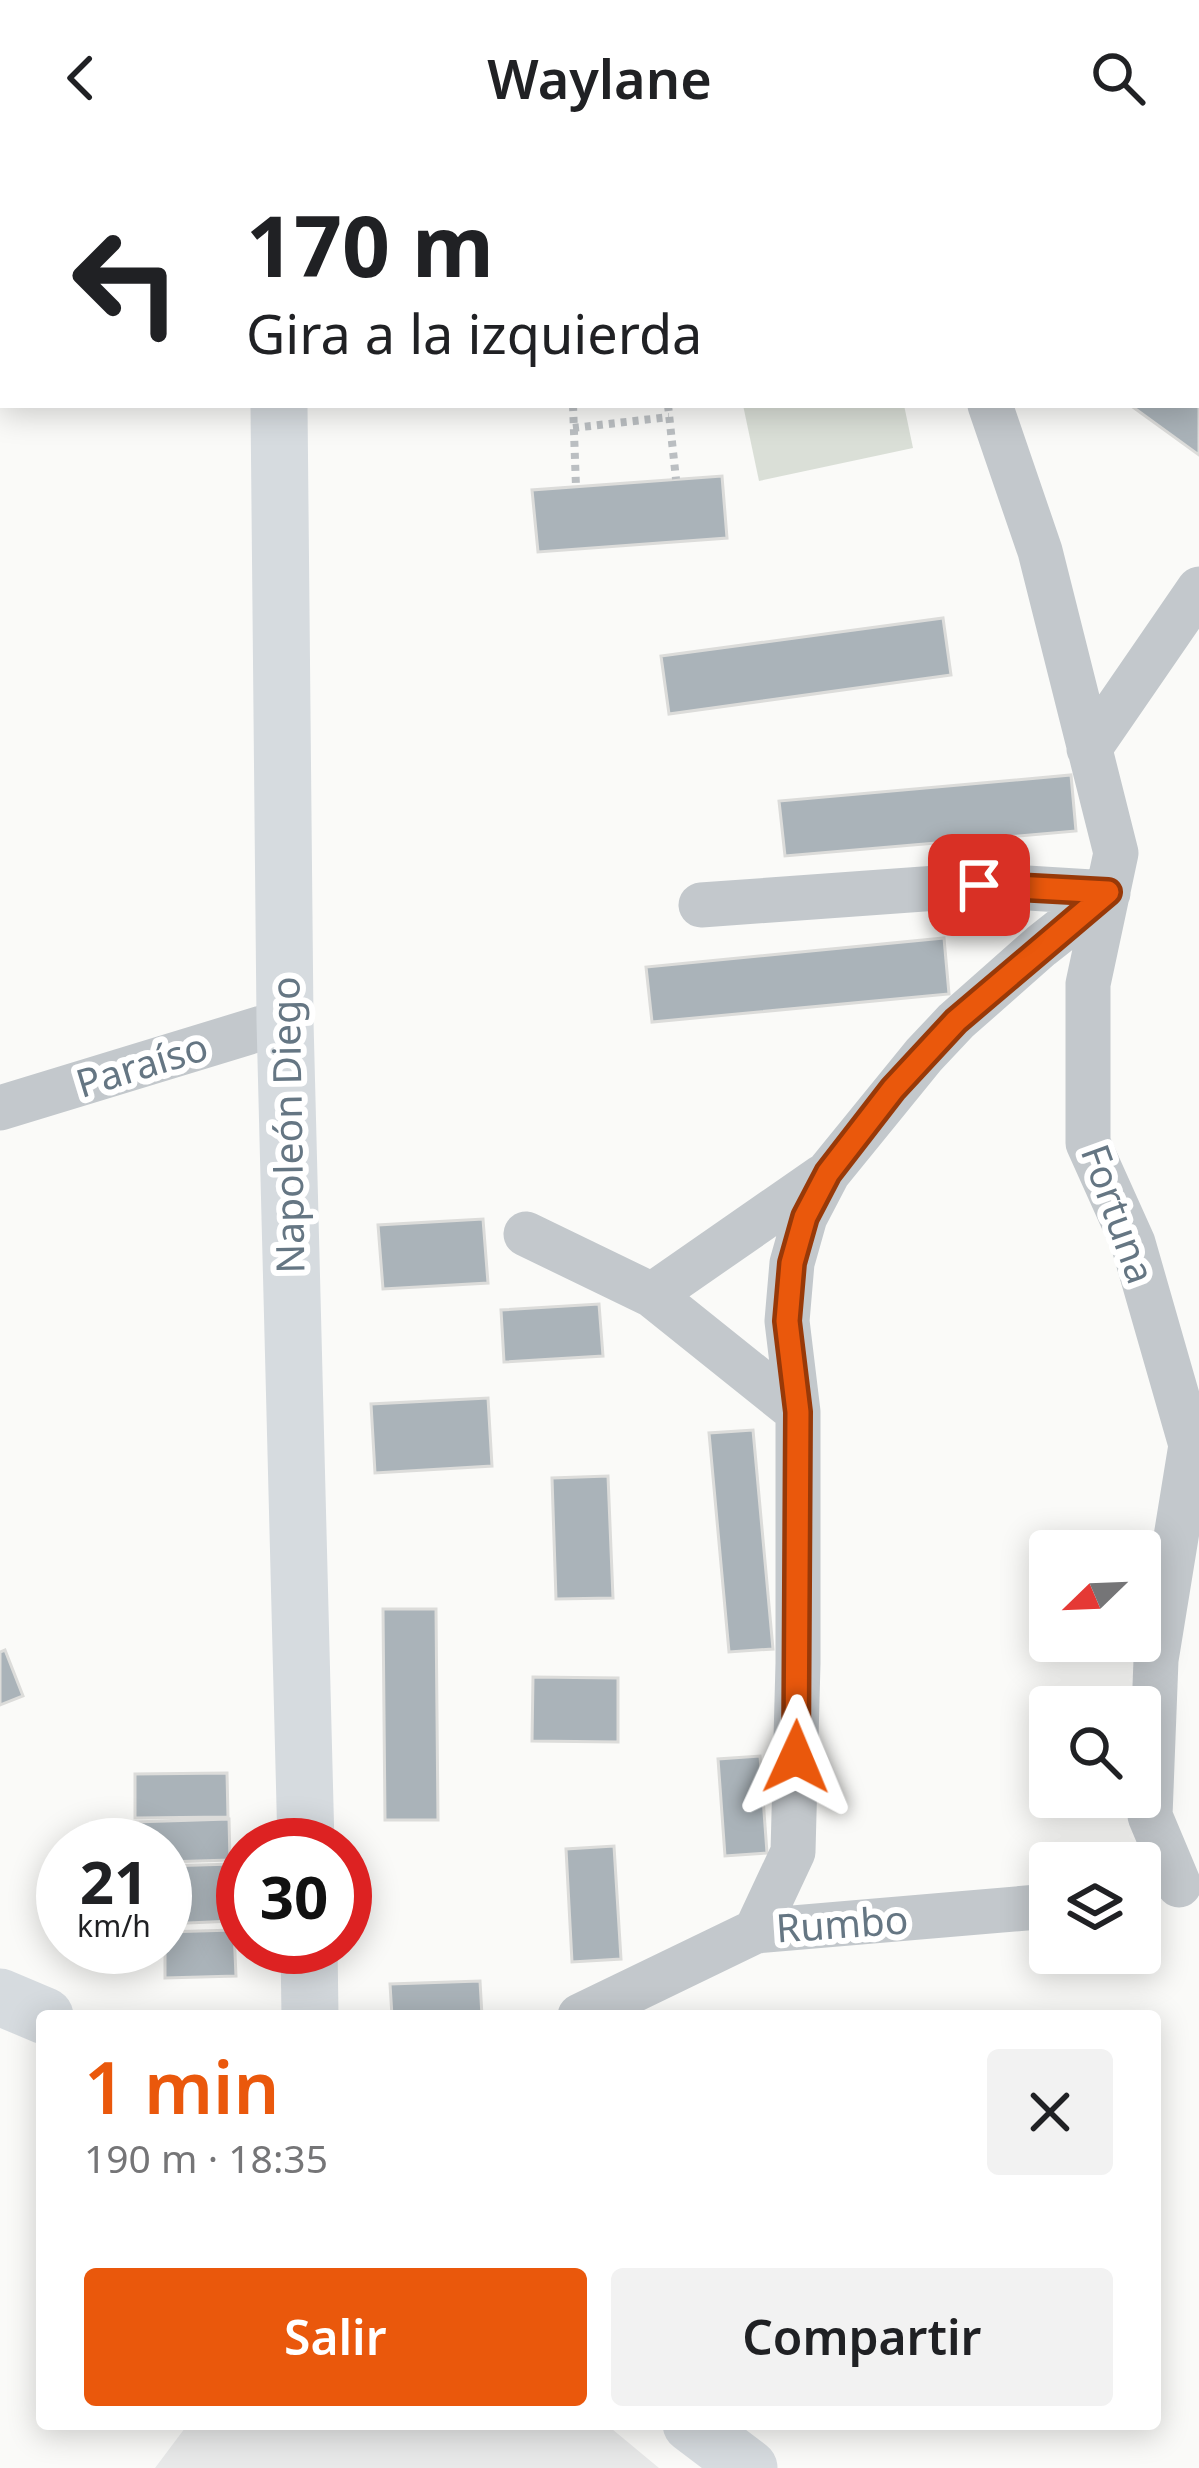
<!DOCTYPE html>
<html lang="es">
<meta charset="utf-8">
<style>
body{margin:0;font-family:"Noto Sans",sans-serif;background:#f2f2f2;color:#202124;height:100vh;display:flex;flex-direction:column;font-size:45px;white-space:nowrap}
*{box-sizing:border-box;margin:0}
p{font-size:39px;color:#757577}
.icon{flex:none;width:66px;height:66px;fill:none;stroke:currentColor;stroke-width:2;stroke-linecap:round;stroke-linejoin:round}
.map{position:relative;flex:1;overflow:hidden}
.sheet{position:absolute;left:36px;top:1854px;width:1125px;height:420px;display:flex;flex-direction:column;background:#fff;border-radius:12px;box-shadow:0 6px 30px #0003}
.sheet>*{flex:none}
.guide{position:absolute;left:0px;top:0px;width:1200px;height:252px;box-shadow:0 6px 30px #0003;background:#fff;color:#202124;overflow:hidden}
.needle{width:78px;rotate:247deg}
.fabs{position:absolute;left:1029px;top:1374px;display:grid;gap:24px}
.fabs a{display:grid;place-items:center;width:132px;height:132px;border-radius:12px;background:#fff;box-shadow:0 6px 30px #0003;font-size:60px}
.speed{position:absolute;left:36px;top:1662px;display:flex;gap:24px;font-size:60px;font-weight:700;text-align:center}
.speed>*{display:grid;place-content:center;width:156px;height:156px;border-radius:50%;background:#fff;box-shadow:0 6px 30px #0003;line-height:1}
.speed small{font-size:30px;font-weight:400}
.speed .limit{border:18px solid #d22;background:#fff;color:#111}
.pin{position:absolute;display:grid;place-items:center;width:102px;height:102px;color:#fff;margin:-51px;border-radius:24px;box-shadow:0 6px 18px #0006}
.me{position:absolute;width:132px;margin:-66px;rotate:1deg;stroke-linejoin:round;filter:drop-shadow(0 0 9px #0008)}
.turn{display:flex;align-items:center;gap:42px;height:252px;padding:0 48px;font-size:54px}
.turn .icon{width:156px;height:156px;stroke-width:2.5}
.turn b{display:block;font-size:84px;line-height:102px}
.round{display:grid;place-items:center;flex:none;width:126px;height:126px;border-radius:12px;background:#f2f2f2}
.headline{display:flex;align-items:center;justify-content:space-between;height:204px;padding:0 48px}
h1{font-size:72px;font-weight:600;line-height:90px;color:#ea580c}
.action{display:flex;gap:24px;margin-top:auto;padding:24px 48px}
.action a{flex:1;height:138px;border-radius:12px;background:#ea580c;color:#fff;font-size:48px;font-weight:600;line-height:138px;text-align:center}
.action a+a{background:#f2f2f2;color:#202124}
header{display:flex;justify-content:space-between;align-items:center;height:156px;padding:0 48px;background:#fff;font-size:54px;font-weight:600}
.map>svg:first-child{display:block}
</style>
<header><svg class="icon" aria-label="back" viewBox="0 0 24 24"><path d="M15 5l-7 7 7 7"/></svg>Waylane<svg class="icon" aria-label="search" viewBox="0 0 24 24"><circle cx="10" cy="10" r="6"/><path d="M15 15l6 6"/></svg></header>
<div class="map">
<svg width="1199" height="2312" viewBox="0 0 1199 2312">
<rect width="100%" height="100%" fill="#fafaf8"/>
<!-- built -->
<path fill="#e8e9e9" d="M188,2268H606L659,2312H155Z"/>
<!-- green -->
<path fill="#dadfd7" d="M743,249H904L913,292L759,325Z"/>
<!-- building -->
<path fill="#aab3b9" stroke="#dcdcda" stroke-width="3" d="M766,0H830V3H766Z
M1199,31V103L1197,102Z
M1197,188L1199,189V299L1130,249H1197Z
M722,320L727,382L538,396L532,334Z
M943,462L951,519L669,558L661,500Z
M1071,619L1076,675L785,700L779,645Z
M944,782L949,838L652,866L646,811Z
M483,1063L488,1127L383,1133L378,1069Z
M599,1148L603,1200L504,1206L501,1154Z
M488,1242L492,1310L375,1317L371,1248Z
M753,1274L773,1493L729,1496L709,1277Z
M608,1320L613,1442L556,1443L552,1322Z
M383,1453H436L438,1664H385Z
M5,1494L23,1540L0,1549V1496Z
M533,1521L618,1522V1586L532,1585Z
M760,1600L767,1697L725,1700L718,1603Z
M227,1617L228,1661L135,1662V1618Z
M229,1663L230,1704L165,1706V1689H135L134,1666Z
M614,1690L621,1803L572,1806L566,1693Z
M233,1708V1765L165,1768V1710Z
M234,1774L236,1820L165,1822V1776Z
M480,1825L482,1860H392L390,1828Z"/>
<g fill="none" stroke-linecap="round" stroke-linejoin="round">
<!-- path -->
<path stroke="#bbbfc2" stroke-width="8" stroke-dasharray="6 6" stroke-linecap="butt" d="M744,0V3
M573,249L576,331
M668,249L676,323
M573,272L669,261"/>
<!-- minor -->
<path stroke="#c3c8cc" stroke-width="45" d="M538,0L544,3
M1044,3L1050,0
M0,178L3,177
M990,249L1040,395L1116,697L1088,828V987L1133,1087L1191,1289L1156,1504L1150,1660L1179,1729
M1089,593L1199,433
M701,749L979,729L1108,737
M0,952L285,865
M526,1078L652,1139L798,1256
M652,1139L822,1021
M756,1775L793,1696L798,1507V1256L787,1165L792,1107L805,1061L828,1017L924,899L956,865L1041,790L1108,737
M580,1860L756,1775L1050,1750"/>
<!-- major -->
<path stroke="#d6dbdf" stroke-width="57" d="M273,0V3
M279,249L285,865L306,1689
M309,1791L310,1860
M0,1841L45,1860
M691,2268L749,2312"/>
</g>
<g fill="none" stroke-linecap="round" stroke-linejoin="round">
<defs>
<path id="route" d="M796,1601L798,1256L787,1165L792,1107L805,1061L828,1017L893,933L956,865L1108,736L979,729"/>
</defs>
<!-- route casing -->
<use href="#route" stroke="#983908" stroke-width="30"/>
<!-- route -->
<use href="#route" stroke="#ea580c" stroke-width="21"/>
</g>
<g text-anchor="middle" stroke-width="12" stroke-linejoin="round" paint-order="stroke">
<!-- street labels -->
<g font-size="39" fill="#657683" stroke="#fff">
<text transform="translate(142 909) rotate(-17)" y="14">Paraíso</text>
<text transform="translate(288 969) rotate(-91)" y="14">Napoleón Diego</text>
<text transform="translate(1118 1058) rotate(70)" y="14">Fortuna</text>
<text transform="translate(842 1768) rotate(-4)" y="14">Rumbo</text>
</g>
</g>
</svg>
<div class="fabs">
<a><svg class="needle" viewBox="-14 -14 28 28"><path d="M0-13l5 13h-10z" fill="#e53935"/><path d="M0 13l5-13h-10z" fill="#757577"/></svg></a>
<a><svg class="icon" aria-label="search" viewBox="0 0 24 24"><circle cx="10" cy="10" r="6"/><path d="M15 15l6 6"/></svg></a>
<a><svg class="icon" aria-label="layers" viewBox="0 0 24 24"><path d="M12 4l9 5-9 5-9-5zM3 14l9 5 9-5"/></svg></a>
</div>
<div class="speed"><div>21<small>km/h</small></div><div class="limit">30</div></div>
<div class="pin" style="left:979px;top:729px;background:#d93025"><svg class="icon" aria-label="arrive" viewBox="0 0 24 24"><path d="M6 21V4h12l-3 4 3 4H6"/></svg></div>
<svg class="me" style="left:796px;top:1601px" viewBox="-20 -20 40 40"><path d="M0-17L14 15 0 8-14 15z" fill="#ea580c" stroke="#fff" stroke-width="4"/></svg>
<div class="guide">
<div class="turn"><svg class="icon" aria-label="left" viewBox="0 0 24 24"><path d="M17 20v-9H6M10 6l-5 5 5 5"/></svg><div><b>170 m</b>Gira a la izquierda</div></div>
</div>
<section class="sheet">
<div class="headline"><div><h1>1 min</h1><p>190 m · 18:35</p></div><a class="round"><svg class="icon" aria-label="close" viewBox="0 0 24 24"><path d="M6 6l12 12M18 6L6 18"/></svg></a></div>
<div class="action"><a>Salir</a><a>Compartir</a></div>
</section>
</div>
